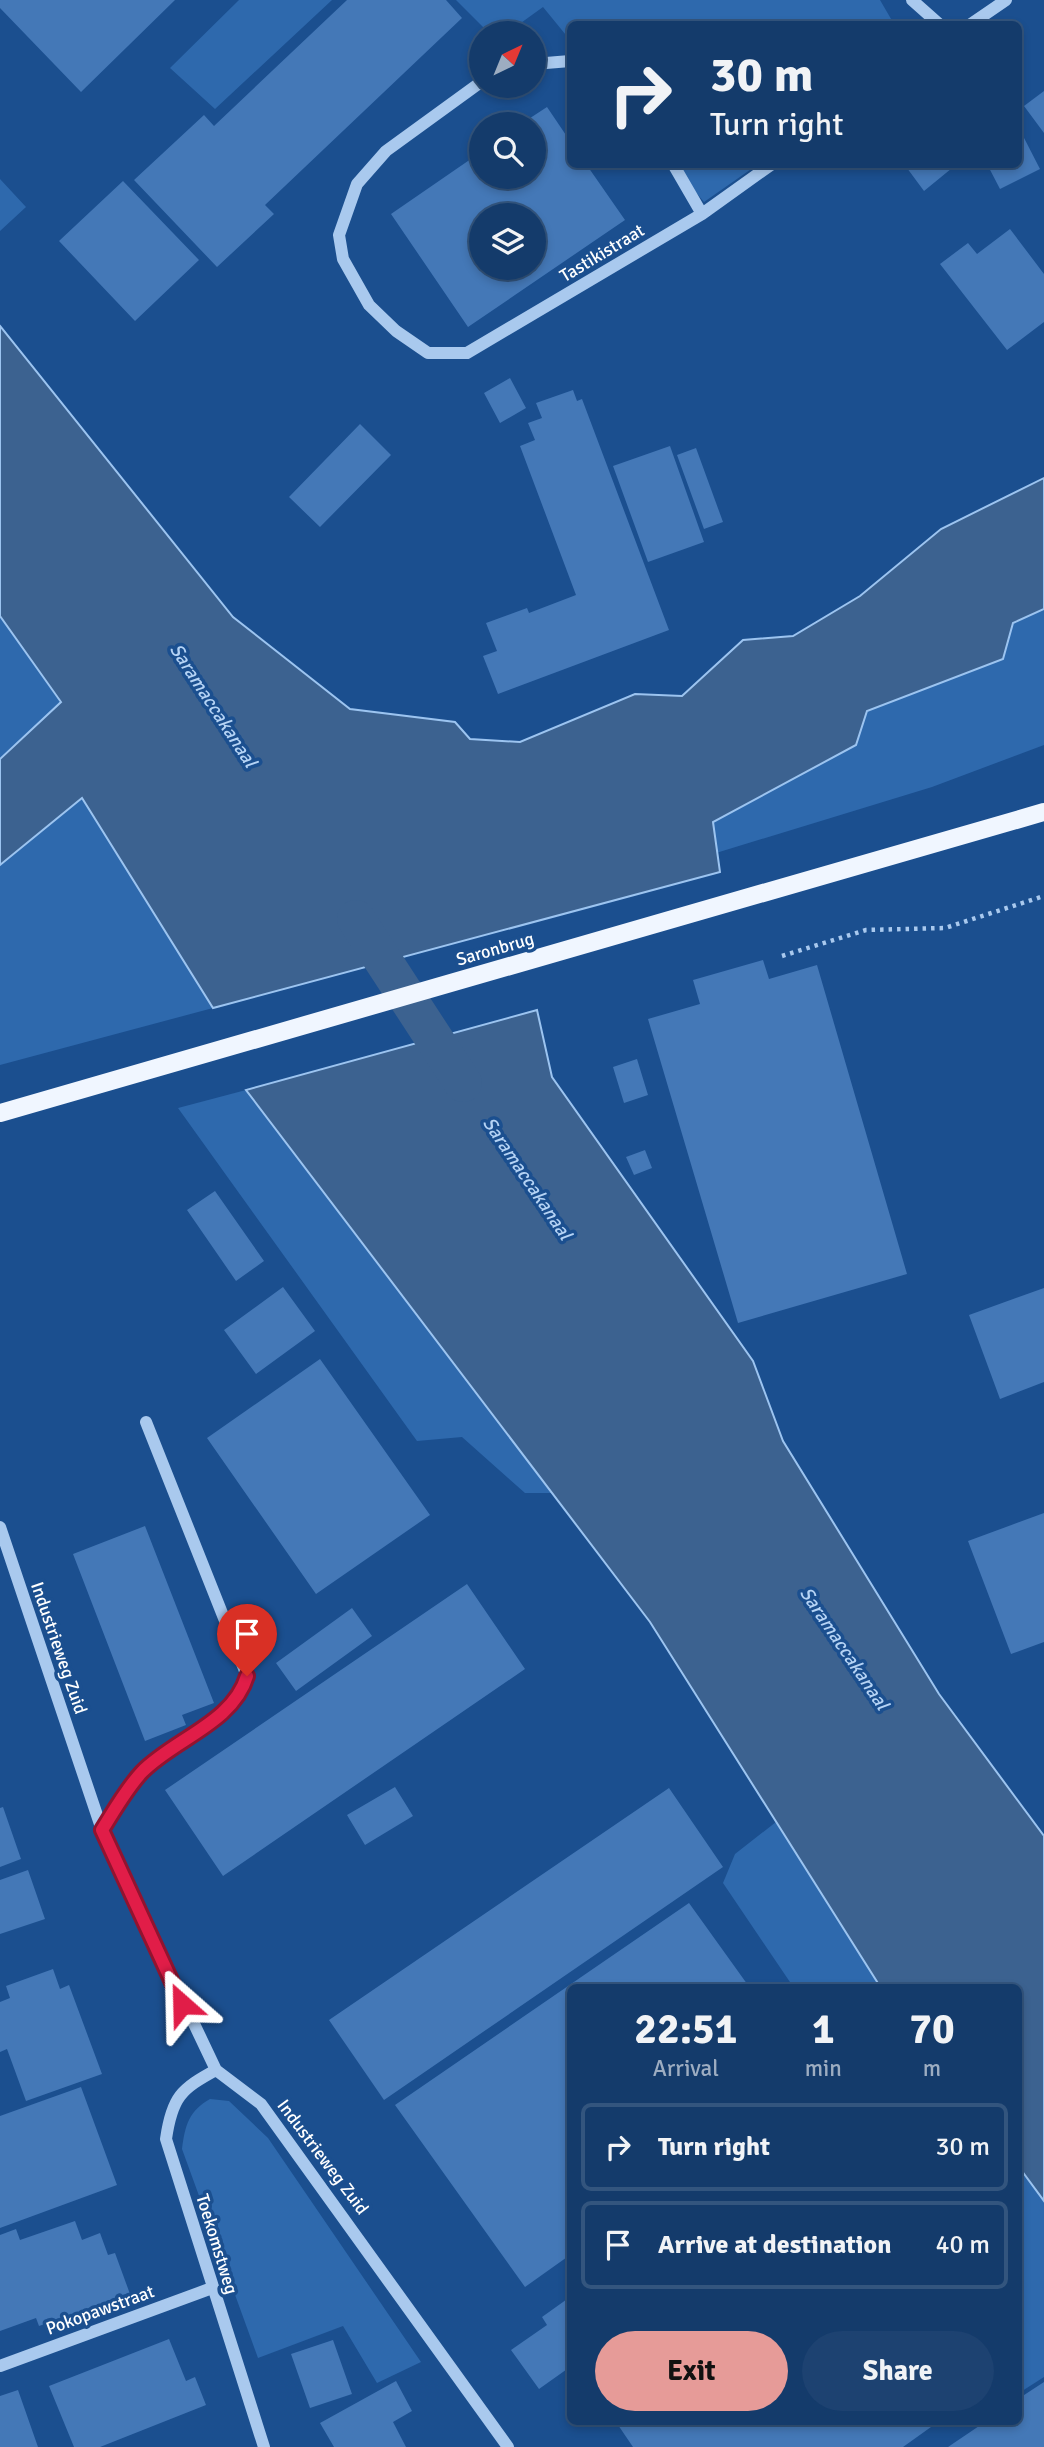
<!DOCTYPE html>
<style>
body{margin:0;font-family:Signika,sans-serif;background:#1d4271;color:#f1f3f6;height:100vh;display:flex;flex-direction:column;font-size:26px;white-space:nowrap}
*{box-sizing:border-box;margin:0}
p{font-size:23px;color:#9dadc1}
.icon{flex:none;width:38px;height:38px;fill:none;stroke:currentColor;stroke-width:2;stroke-linecap:round;stroke-linejoin:round}
.map{position:relative;flex:1;overflow:hidden}
.sheet{position:absolute;left:567px;top:1984px;width:455px;height:441px;display:flex;flex-direction:column;background:#143b6b;border-radius:10px;box-shadow:0 4px 10px #0003,0 0 0 2px #33557e}
.sheet>*{flex:none}
.hud{position:absolute;left:567px;top:21px;width:455px;height:147px;border-radius:10px;box-shadow:0 4px 10px #0003,0 0 0 2px #33557e;background:#143b6b;color:#f1f3f6;overflow:hidden}
.needle{width:46px;rotate:43deg}
.fabs{position:absolute;left:469px;top:21px;display:grid;gap:14px}
.fabs a{display:grid;place-items:center;width:77px;height:77px;border-radius:50%;background:#143b6b;box-shadow:0 4px 10px #0003,0 0 0 2px #33557e;font-size:35px}
.pin{position:absolute;display:grid;place-items:center;width:60px;height:60px;color:#fff;margin:-72px -30px;border-radius:50% 50% 50% 0;rotate:-45deg;box-shadow:0 0 7px #0007}
.pin .icon{rotate:45deg}
.me{position:absolute;width:77px;margin:-38px;rotate:335deg;stroke-linejoin:round;filter:drop-shadow(0 0 5px #0008)}
.turn{display:flex;align-items:center;gap:24px;height:147px;padding:0 28px;font-size:32px}
.turn .icon{width:91px;height:91px;stroke-width:2.5}
.turn b{display:block;font-size:49px;line-height:60px}
.eta{display:flex;justify-content:space-evenly;align-items:center;height:119px;text-align:center}
.eta b{font-size:42px;font-weight:700;line-height:49px}
.cta{display:flex;gap:14px;margin-top:auto;padding:14px 28px}
.cta a{flex:1;height:80px;border-radius:42px;background:#e69b98;color:#111;font-size:28px;font-weight:700;line-height:80px;text-align:center}
.cta a+a{background:#1d4271;color:#f1f3f6}
ul{padding:0;list-style:none}
li{display:flex;align-items:center;gap:21px;height:88px;margin:0 14px 10px;padding:0 14px;border:4px solid #33557e;border-radius:10px}
li div{flex:1}
li b{display:block;font-size:26px}
li em{font-style:normal}
.map>svg:first-child{display:block}
</style>
<div class="map">
<svg width="1044" height="2447" viewBox="0 0 1044 2447">
<rect width="100%" height="100%" fill="#1b4f8f"/>
<!-- green -->
<path fill="#2e69ad" d="M239,0H332L215,109L170,68Z
M456,0H880L894,24H570V40L543,7L507,33H489Z
M673,165H757L704,202Z
M0,179L26,207L0,231Z
M1044,609V745L932,787L716,853L713,822L856,745L867,711L1003,659L1013,623Z
M0,616L61,703L0,759Z
M82,798L213,1008L0,1065V865Z
M246,1090L552,1493H525L462,1437L417,1441L178,1108Z
M776,1822L881,1988H794L723,1883L735,1854Z
M210,2099L229,2101L268,2138L421,2362L377,2383L343,2326L258,2358L182,2149C185,2125 189,2111 210,2099Z
M1019,2167L1044,2201V2377L1019,2393Z"/>
<!-- water -->
<path fill="#3c6290" stroke="#9cc4f0" stroke-width="2" d="M0,326L233,617L350,709L455,722L470,739L520,742L635,694L682,696L743,640L793,636L860,596L941,529L1044,478V609L1013,623L1003,659L867,711L856,745L713,822L720,872L213,1008L82,798L0,865V759L61,702L0,616Z
M537,1010L552,1077L753,1361L783,1441L939,1694L1044,1836V2201L1019,2167L1018,1988H881L650,1622L246,1090Z"/>
<g fill="none" stroke-linecap="round" stroke-linejoin="round">
<!-- canal -->
<path stroke="#3c6290" stroke-width="38" d="M356,919L463,1083"/>
</g>
<!-- building -->
<path fill="#4478b7" fill-rule="evenodd" d="M0,0H175L81,92L0,8Z
M347,0H446L462,18L265,205L274,214L217,267L134,180L204,115L214,126Z
M1044,91V133L1024,106Z
M547,107L570,141V164H586L625,220L468,327L391,214L481,152V177H534V124H521ZM481,215H534V268H481Z
M1022,134L1040,169L1000,189L987,164H1018V137Z
M904,164H957L924,191Z
M123,181L199,260L135,321L59,241Z
M1010,229L1044,274V322L1007,350L940,264L968,243L977,254Z
M510,378L526,408L500,423L484,393Z
M573,390L577,401L582,399L669,630L498,694L483,656L497,651L486,623L527,608L529,613L576,595L520,446L535,440L528,423L542,418L536,403Z
M360,424L391,455L320,527L289,497Z
M670,446L704,542L648,562L613,466Z
M696,448L723,522L704,529L677,455Z
M763,960L769,979L817,965L907,1274L738,1323L648,1019L700,1004L693,980Z
M637,1059L648,1095L624,1103L613,1067Z
M645,1150L652,1168L634,1175L626,1157Z
M215,1191L264,1261L236,1281L187,1210Z
M283,1287L315,1331L256,1374L224,1330Z
M1044,1288V1382L1000,1399L969,1315Z
M320,1359L430,1515L316,1594L207,1438Z
M1044,1513V1642L1011,1654L968,1541Z
M145,1526L214,1703L182,1715L186,1725L145,1741L73,1554Z
M467,1584L525,1669L223,1876L165,1790Z
M352,1608L372,1636L296,1691L276,1663Z
M395,1787L413,1816L365,1845L347,1815Z
M669,1788L723,1867L384,2100L329,2020Z
M3,1807L21,1859L0,1867V1808Z
M28,1870L45,1919L0,1934V1880Z
M689,1903L750,1988H570V2255L525,2287L395,2105Z
M53,1969L60,1989L69,1985L102,2074L26,2101L7,2049L0,2052V2002L10,1998L6,1986Z
M81,2087L117,2185L0,2228V2116Z
M75,2221L82,2240L100,2233L108,2255L115,2253L130,2294L39,2326L36,2318L0,2331V2235L16,2229L20,2240Z
M570,2297V2367L539,2389L511,2350L547,2325L542,2317Z
M169,2339L186,2381L195,2377L206,2405L100,2447H74L49,2386Z
M333,2340L352,2394L310,2408L291,2354Z
M396,2381L412,2411L393,2422L406,2447H334L320,2423Z
M1044,2382V2447H948L985,2422H1018V2399Z
M18,2390L38,2447H0V2396Z
M616,2422H938L903,2447H633Z"/>
<g fill="none" stroke-linecap="round" stroke-linejoin="round">
<!-- path -->
<path stroke="#a9c9ee" stroke-width="4.5" stroke-dasharray="3.5 5" stroke-linecap="butt" d="M782,956L866,930L945,928L1044,896"/>
<!-- minor -->
<path stroke="#a9c9ee" stroke-width="12" d="M912,0L939,24
M971,24L1006,0
M534,64L570,61
M481,82L386,151L357,184L339,235L343,259L369,305L396,331L428,353H467L702,214L772,164
M673,164L702,214
M0,1527L102,1830L216,2070L261,2104L508,2447
M102,1830C114,1811 126,1789 142,1772C174,1739 233,1723 247,1676L146,1422
M216,2070C181,2089 172,2097 166,2139L264,2447
M0,2366L212,2288"/>
<!-- major -->
<path stroke="#f0f6ff" stroke-width="18" d="M0,1113L1044,812"/>
</g>
<g fill="none" stroke-linecap="round" stroke-linejoin="round">
<defs>
<path id="route" d="M182,2004L102,1830C114,1811 126,1789 142,1772C174,1739 233,1723 247,1676"/>
</defs>
<!-- route casing -->
<use href="#route" stroke="#92132f" stroke-width="18"/>
<!-- route -->
<use href="#route" stroke="#e11d48" stroke-width="12"/>
</g>
<g text-anchor="middle" stroke-width="7" stroke-linejoin="round" paint-order="stroke">
<!-- street labels -->
<g font-size="18" fill="#fff" stroke="#1b4f8f">
<text transform="translate(602 253) rotate(-31)" y="6">Tastikistraat</text>
<text transform="translate(495 949) rotate(-16)" y="6">Saronbrug</text>
<text transform="translate(59 1648) rotate(71)" y="6">Industrieweg Zuid</text>
<text transform="translate(323 2157) rotate(53)" y="6">Industrieweg Zuid</text>
<text transform="translate(217 2244) rotate(73)" y="6">Toekomstweg</text>
<text transform="translate(100 2310) rotate(-20)" y="6">Pokopawstraat</text>
</g>
<!-- water labels -->
<g font-size="19" font-style="italic" fill="#b5d3f5" stroke="#1b4f8f">
<text transform="translate(214 705) rotate(57)" y="7">Saramaccakanaal</text>
<text transform="translate(528 1178) rotate(56)" y="7">Saramaccakanaal</text>
<text transform="translate(845 1648) rotate(56)" y="7">Saramaccakanaal</text>
</g>
</g>
</svg>
<div class="fabs">
<a><svg class="needle" viewBox="-14 -14 28 28"><path d="M0-13l5 13h-10z" fill="#e53935"/><path d="M0 13l5-13h-10z" fill="#9dadc1"/></svg></a>
<a><svg class="icon" aria-label="search" viewBox="0 0 24 24"><circle cx="10" cy="10" r="6"/><path d="M15 15l6 6"/></svg></a>
<a><svg class="icon" aria-label="layers" viewBox="0 0 24 24"><path d="M12 4l9 5-9 5-9-5zM3 14l9 5 9-5"/></svg></a>
</div>
<div class="pin" style="left:247px;top:1676px;background:#d93025"><svg class="icon" aria-label="arrive" viewBox="0 0 24 24"><path d="M6 21V4h12l-3 4 3 4H6"/></svg></div>
<svg class="me" style="left:182px;top:2004px" viewBox="-20 -20 40 40"><path d="M0-17L14 15 0 8-14 15z" fill="#e11d48" stroke="#fff" stroke-width="4"/></svg>
<div class="hud">
<div class="turn"><svg class="icon" aria-label="right" viewBox="0 0 24 24"><path d="M7 20v-9h11M14 6l5 5-5 5"/></svg><div><b>30 m</b>Turn right</div></div>
</div>
<section class="sheet">
<div class="eta">
<div><b>22:51</b><p>Arrival</p></div>
<div><b>1</b><p>min</p></div>
<div><b>70</b><p>m</p></div>
</div>
<ul>
<li><svg class="icon" aria-label="right" viewBox="0 0 24 24"><path d="M7 20v-9h11M14 6l5 5-5 5"/></svg><div><b>Turn right</b></div><em>30 m</em></li>
<li><svg class="icon" aria-label="arrive" viewBox="0 0 24 24"><path d="M6 21V4h12l-3 4 3 4H6"/></svg><div><b>Arrive at destination</b></div><em>40 m</em></li>
</ul>
<div class="cta"><a>Exit</a><a>Share</a></div>
</section>
</div>
